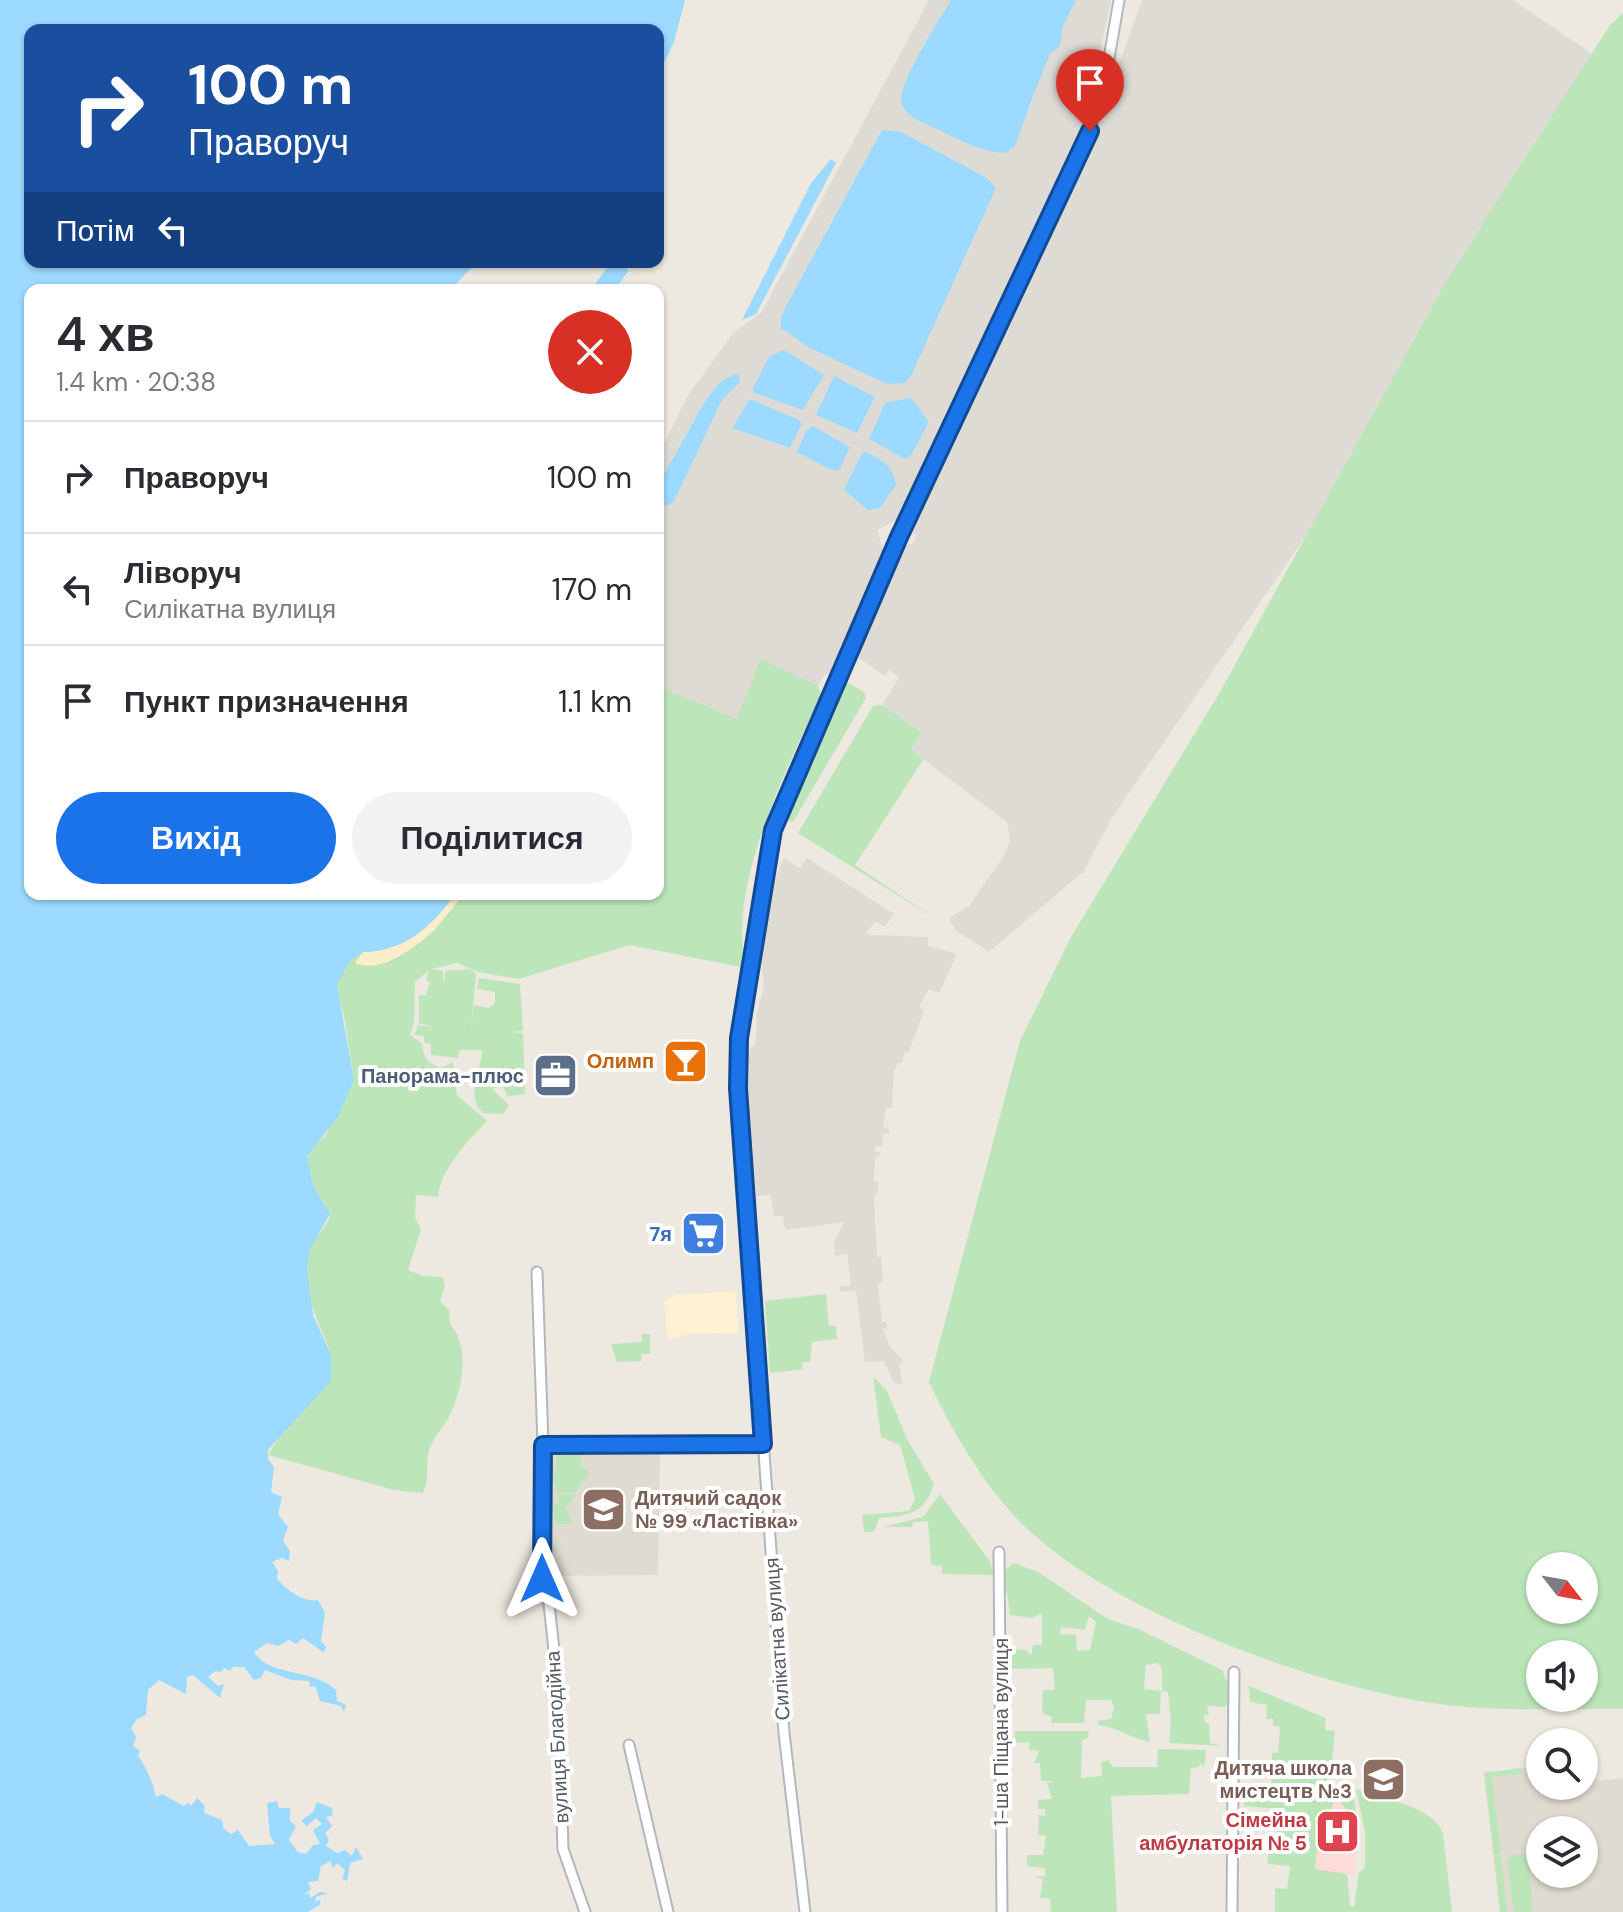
<!DOCTYPE html>
<html lang="uk">
<meta charset="utf-8">
<style>
body{margin:0;font-family:"DM Sans",sans-serif;background:#f2f2f3;color:#2b2b33;height:100vh;display:flex;flex-direction:column;font-size:30px;white-space:nowrap}
*{box-sizing:border-box;margin:0}
p{font-size:26px;color:#7c7c81}
.icon{flex:none;width:44px;height:44px;fill:none;stroke:currentColor;stroke-width:2;stroke-linecap:round;stroke-linejoin:round}
.map{position:relative;flex:1;overflow:hidden}
.details{position:absolute;left:24px;top:284px;width:640px;height:616px;display:flex;flex-direction:column;background:#fff;border-radius:16px;box-shadow:0 2px 6px #0004}
.details>*{flex:none}
.banner{position:absolute;left:24px;top:24px;width:640px;height:244px;border-radius:16px;box-shadow:0 2px 6px #0004;background:#1a4fa0;color:#fff;overflow:hidden}
.needle{width:52px;rotate:121deg}
.controls{position:absolute;left:1526px;top:1552px;display:grid;gap:16px}
.controls a{display:grid;place-items:center;width:72px;height:72px;border-radius:50%;background:#fff;box-shadow:0 2px 6px #0004;font-size:40px}
.pin{position:absolute;display:grid;place-items:center;width:68px;height:68px;color:#fff;margin:-82px -34px;border-radius:50% 50% 50% 0;rotate:-45deg;box-shadow:0 0 8px #0007}
.pin .icon{rotate:45deg}
.me{position:absolute;width:88px;margin:-44px;rotate:0deg;stroke-linejoin:round;filter:drop-shadow(0 0 6px #0008)}
.turn{display:flex;align-items:center;gap:28px;height:168px;padding:0 32px;font-size:36px}
.turn .icon{width:104px;height:104px;stroke-width:2.5}
.turn b{display:block;font-size:56px;line-height:68px}
.then{display:flex;align-items:center;height:76px;padding:0 32px;background:#0003;gap:16px;font-size:30px}
.round{display:grid;place-items:center;flex:none;width:84px;height:84px;border-radius:42px;background:#f2f2f3}
.head{display:flex;align-items:center;justify-content:space-between;height:136px;padding:0 32px}
h1{font-size:48px;font-weight:600;line-height:60px}
.primary-button{display:flex;gap:16px;margin-top:auto;padding:16px 32px}
.primary-button a{flex:1;height:92px;border-radius:48px;background:#1a73e8;color:#fff;font-size:32px;font-weight:600;line-height:92px;text-align:center}
.primary-button a+a{background:#f2f2f3;color:#2b2b33}
ul{padding:0;list-style:none}
li{display:flex;align-items:center;gap:24px;height:112px;padding:0 32px;border-top:2px solid #e1e1e2}
li div{flex:1}
li b{display:block;font-size:30px}
li em{font-style:normal}
.map>svg:first-child{display:block}
</style>
<div class="map">
<svg width="1623" height="1912" viewBox="0 0 1623 1912">
<rect width="100%" height="100%" fill="#ede9e0"/>
<!-- commercial -->
<path fill="#fff2d2" d="M736,1291L738,1333L689,1334L668,1340L664,1301L674,1295Z"/>
<!-- industrial -->
<path fill="#dddbd4" d="M929,0H1111L1087,114L1035,237L902,517L877,530L885,556L831,674L824,675L818,686L821,694L737,719L658,686V456L688,395L735,331L761,313Z
M1142,0H1513L1623,75L1111,819L1084,871L989,952L955,930L949,918L969,906L1005,854L1010,841L1007,822L911,750L922,733L881,707L899,678L889,670L885,676L852,653L904,545L912,544L917,536L913,533L920,510L1088,151Z
M784,858L800,868L807,858L894,914L885,926L875,922L866,932L869,935L928,937V946L957,954L939,993L929,989L919,1007L924,1010L909,1052L905,1051L902,1063H898L894,1072L892,1108H886L883,1127L889,1128V1134H883L882,1146L875,1147V1152H880V1156L875,1157L874,1181H878V1191L874,1198L877,1257H881L883,1282L878,1283L879,1295L882,1322H886L887,1328L883,1329L889,1345L904,1362L899,1364L903,1385L894,1383L884,1361L865,1362L856,1290L840,1292L839,1287L851,1285L847,1254L835,1256L834,1242L844,1222L785,1230L783,1216H774L771,1195L756,1196L746,1055L756,1043L757,1013L764,986L760,947L770,891Z"/>
<!-- education -->
<path fill="#dfdbd0" fill-rule="evenodd" d="M660,1449L658,1575L548,1576L549,1454L555,1450H626L629,1453Z
M1593,1760L1596,1781L1623,1778V1912H1500L1484,1773L1540,1766V1786H1584V1761ZM1540,1830H1584V1874H1540Z"/>
<!-- medical -->
<path fill="#fcdbd9" d="M1323,1785L1352,1789L1358,1823L1354,1876L1315,1869Z"/>
<!-- green -->
<path fill="#bce6ba" fill-rule="evenodd" d="M1623,13V1709C1565,1708 1504,1712 1447,1705C1322,1690 1112,1613 1022,1524C986,1488 950,1428 929,1382L1020,1041L1071,937L1220,692L1447,280L1610,25ZM1540,1566H1584V1610H1540ZM1540,1654H1584V1698H1540Z
M761,659L818,686L821,694C787,770 726,885 746,968L629,945L519,979L478,972L457,963L431,969L443,971V985L446,971L470,969L476,974L471,1029L474,1005L489,1008L495,1003V992L477,989L479,978L520,984L523,1031L512,1032L523,1033L525,1094L508,1096L502,1086L492,1089L509,1105L503,1114L483,1113C464,1095 482,1071 482,1050H460L458,1058L431,1055V1045L424,1042V1036L414,1035L418,1025L435,1027L419,1023V995L425,996L430,982L426,980L429,970L415,982L414,1024L410,1034L422,1044C424,1059 427,1062 441,1068L453,1062L457,1095L487,1121C468,1141 441,1168 438,1197L416,1195L415,1217L421,1229L408,1270L423,1276L443,1277L445,1286L440,1301L449,1310L450,1324C470,1346 463,1386 451,1413C445,1426 434,1436 429,1450C425,1465 430,1480 423,1493L394,1490L268,1455L331,1355C319,1320 296,1284 311,1246C316,1234 328,1228 330,1214L313,1185L307,1156L309,1149L325,1136L354,1080L344,1016L326,948L415,946L434,931L463,894H658V686L737,719Z
M844,681L864,692L866,698L793,822L784,820L839,684Z
M882,705L922,733L911,750L923,760L855,865L939,921L798,833L873,706Z
M826,1294L829,1326H836L837,1339L812,1342L810,1362H802L803,1369L770,1373L765,1301Z
M642,1334H650V1354H642L641,1361L617,1362L611,1344L642,1342Z
M873,1376L887,1391L907,1439L934,1484C925,1514 908,1516 879,1518L874,1532H864L862,1515L909,1511L915,1499L900,1445L881,1437Z
M555,1450H582L583,1456L574,1462L583,1458L580,1464L589,1473L576,1492L556,1493V1485H549L552,1482L549,1472L556,1471V1455L549,1454Z
M576,1494L565,1509L573,1524H556L551,1503H558V1495Z
M940,1494L989,1560L994,1575L942,1574V1566L931,1565L928,1521L913,1522L912,1527H883L923,1517Z
M594,1495L596,1519L581,1520V1496Z
M1014,1563L1038,1572L1108,1619L1138,1629L1222,1670L1229,1687L1228,1704L1224,1707L1207,1706L1209,1715H1204L1205,1723H1209L1210,1743L1223,1746L1169,1743L1171,1720L1168,1692L1162,1691V1670L1158,1663L1146,1665L1144,1689L1161,1691L1160,1714H1146L1150,1742C1130,1738 1117,1727 1098,1725V1721L1111,1719L1114,1708L1111,1700H1086L1084,1723H1051L1052,1717L1042,1713L1043,1690H1055L1053,1668L1007,1669V1649L1026,1650L1031,1656L1033,1645H1042V1613L1032,1618L1010,1615L1004,1571ZM1089,1616L1096,1622L1090,1650L1077,1651L1076,1635L1060,1634L1061,1627L1085,1630Z
M1249,1686L1326,1718L1325,1730L1335,1731L1330,1784L1336,1785L1331,1813L1325,1812L1324,1818H1320L1315,1869L1347,1874L1350,1906L1354,1907L1359,1873L1365,1867V1833L1356,1789C1381,1798 1433,1806 1443,1833L1452,1912H1275V1888L1287,1889L1290,1866L1267,1864L1270,1842L1276,1843L1279,1809L1244,1806V1798L1275,1796L1276,1791L1271,1790L1272,1753H1278L1280,1727L1273,1726V1719H1266L1267,1705L1250,1702Z
M1015,1731H1089L1088,1738L1082,1740L1081,1778L1102,1776L1101,1762L1108,1760L1113,1767H1157L1158,1749L1206,1750L1204,1767L1200,1763L1199,1767L1191,1768L1189,1794L1111,1796L1117,1912H1047L1051,1911L1050,1899L1040,1898L1043,1879L1034,1877L1045,1876V1868L1027,1866V1855H1043L1046,1836L1038,1835L1039,1815L1045,1816V1809H1038V1800L1052,1799L1047,1783L1055,1781H1041L1040,1763H1034L1039,1751L1029,1750V1742L1015,1743Z
M1520,1768L1521,1774L1492,1777L1501,1854L1494,1855L1484,1773Z
M1343,1786L1352,1789L1357,1818L1351,1819L1340,1801Z
M1528,1854L1533,1912H1514L1507,1861L1513,1855Z
M1501,1856L1507,1912H1500L1494,1857Z"/>
<!-- sand -->
<path fill="#fceecb" d="M455,894H463C445,921 392,979 355,963L363,952C401,952 434,924 455,894Z"/>
<!-- water -->
<path fill="#9ddaff" d="M0,0H685L674,42L658,76V30H30V262H477L450,290H30V894H455C432,927 404,952 363,952L349,962L337,985L354,1080L338,1117L307,1156L313,1185L330,1214L310,1249L307,1266L313,1315L331,1355V1381L268,1450V1459L274,1467L271,1492L282,1497L278,1514L288,1527L283,1541L290,1551L289,1561L282,1558L272,1562L278,1571L277,1579C286,1589 303,1603 318,1600L325,1613L321,1641L326,1647L324,1653L303,1638L296,1644L289,1640L278,1646L267,1643L254,1652C269,1677 313,1668 336,1690L337,1701L346,1705L344,1712L341,1706L320,1701L315,1686L310,1687L309,1681L291,1680L265,1670L261,1678L254,1680L244,1667H233L230,1671L224,1668L221,1672L215,1671L208,1677L218,1686L224,1684L220,1698L193,1675L187,1677L186,1694L159,1680L148,1690L146,1715L137,1719L131,1728L136,1737L133,1746L140,1751L138,1755C146,1767 154,1785 156,1797L162,1794L184,1806L188,1803L191,1806L197,1798L205,1806L204,1813L222,1820L223,1828L231,1834L238,1830L249,1846L275,1844L270,1836L267,1803L277,1801L279,1808H290V1821L296,1826L289,1840L298,1852L306,1854L313,1845L320,1844L313,1830L322,1824L316,1818L307,1826L301,1821L313,1812L317,1802L332,1808L333,1815L326,1817L332,1826L325,1833L329,1840L326,1846L337,1853L345,1850L352,1856L356,1847L363,1859L350,1863L347,1881L342,1879L345,1870L337,1863L332,1868L331,1861L321,1866L318,1881L308,1882L311,1890L302,1895L309,1893L310,1898L320,1892L328,1893L316,1897L315,1902L319,1900L321,1904L308,1912H0Z
M951,0H1076L1063,26L1060,46L1050,54L1035,91L1015,146L1007,153C984,153 963,142 943,132C929,124 910,121 902,105C894,89 941,17 951,0Z
M882,130L901,132L987,178L996,188L911,376L905,383L887,384L810,348L781,328V316L791,297Z
M831,159L836,163L756,314L742,320L811,183Z
M612,262L626,265L628,271L615,290H590Z
M784,350L824,375L803,410L754,393L753,388L769,357Z
M735,374L739,375L740,382L722,400L674,501L669,505L658,506V485L704,403L719,383Z
M834,376L875,397L857,433L816,415Z
M911,398L929,422L910,457L905,459L869,439L885,403Z
M750,399L799,420L802,424L790,448L732,428Z
M813,426L850,447L839,470H831L797,452L806,431Z
M867,452C883,461 893,466 896,485L880,508L868,510L844,490L862,453Z"/>
<g fill="none" stroke-linecap="round" stroke-linejoin="round">
<defs>
<path id="street" d="M537,1272L543,1445L540,1572L548,1595L558,1686L563,1849L585,1912
M543,1445L763,1444
M999,1552L1002,1912
M629,1745L668,1912
M805,1912L784,1733L738,1088L739,1038L773,830L899,537L1090,131L1108,64L1119,0
M1232,1912L1234,1672"/>
</defs>
<!-- street casing -->
<use href="#street" stroke="#b3b7bc" stroke-width="13"/>
<!-- street -->
<use href="#street" stroke="#fff" stroke-width="9"/>
</g>
<g fill="none" stroke-linecap="round" stroke-linejoin="round">
<defs>
<path id="route" d="M542,1579L543,1445L763,1444L738,1088L739,1038L773,830L899,537L1090,131"/>
</defs>
<!-- route casing -->
<use href="#route" stroke="#114b97" stroke-width="20"/>
<!-- route -->
<use href="#route" stroke="#1a73e8" stroke-width="14"/>
</g>
<!-- icons -->
<defs>
<symbol id="bar-square" viewBox="-11 -11 22 22"><rect x="-9" y="-9" width="18" height="18" rx="4" fill="#e8710a" stroke="#fff"/><path d="M-6-5H6L.8 .8V4.5H3.5V6h-7V4.5H-.8V.8Z" fill="#fff"/></symbol>
<symbol id="office-square" viewBox="-11 -11 22 22"><rect x="-9" y="-9" width="18" height="18" rx="4" fill="#5c6f8a" stroke="#fff"/><path d="M-6-3h4V-5.5h4V-3h4V5H-6ZM-1-4.5V-3h2v-1.5ZM-6 0V1H6V0Z" fill="#fff"/></symbol>
<symbol id="supermarket-square" viewBox="-11 -11 22 22"><rect x="-9" y="-9" width="18" height="18" rx="4" fill="#3f7fe0" stroke="#fff"/><path d="M-6-5.5h2.5l.6 2H6L4.5 2H-2.5L-4.4-4H-6ZM-1.5 3.2a1.3 1.3 0 1 0 .1 0ZM3 3.2a1.3 1.3 0 1 0 .1 0Z" fill="#fff"/></symbol>
<symbol id="school-square" viewBox="-11 -11 22 22"><rect x="-9" y="-9" width="18" height="18" rx="4" fill="#8d6e63" stroke="#fff"/><path d="M0-5L7-2L0 1L-7-2ZM-4 1L0 2.5L4 1V4Q0 6-4 4Z" fill="#fff"/></symbol>
<symbol id="hospital-square" viewBox="-11 -11 22 22"><rect x="-9" y="-9" width="18" height="18" rx="4" fill="#e0444e" stroke="#fff"/><path d="M-5-5h3v3.5h4V-5h3V5h-3V1.5h-4V5h-3Z" fill="#fff"/></symbol>
</defs>
<g fill-rule="evenodd">
<use href="#bar-square" x="660" y="1036" width="51" height="51"/>
<use href="#office-square" x="530" y="1050" width="51" height="51"/>
<use href="#supermarket-square" x="678" y="1208" width="51" height="51"/>
<use href="#school-square" x="578" y="1484" width="51" height="51"/>
<use href="#school-square" x="1358" y="1754" width="51" height="51"/>
<use href="#hospital-square" x="1312" y="1806" width="51" height="51"/>
</g>
<g text-anchor="middle" stroke-width="8" stroke-linejoin="round" paint-order="stroke">
<!-- food labels -->
<g font-size="20" font-weight="bold" fill="#c56008" stroke="#fff" text-anchor="end">
<text x="654" y="1068">Олимп</text>
</g>
<!-- service labels -->
<g font-size="20" font-weight="bold" fill="#4e5e75" stroke="#fff" text-anchor="end">
<text x="524" y="1083">Панорама-плюс</text>
</g>
<!-- shop labels -->
<g font-size="20" font-weight="bold" fill="#366cbe" stroke="#fff" text-anchor="end">
<text x="672" y="1241">7я</text>
</g>
<!-- education labels -->
<g font-size="20" font-weight="bold" fill="#785e54" stroke="#fff" text-anchor="start">
<text x="635" y="1505">Дитячий садок<tspan x="635" dy="23">№ 99 «Ластівка»</tspan></text>
<text x="1352" y="1775" text-anchor="end">Дитяча школа<tspan x="1352" dy="23">мистецтв №3</tspan></text>
</g>
<!-- street labels -->
<g font-size="20" fill="#595d62" stroke="#fff">
<text transform="translate(777 1639) rotate(-94)" y="7">Силікатна вулиця</text>
<text transform="translate(1001 1732) rotate(-90)" y="7">1-ша Піщана вулиця</text>
<text transform="translate(557 1737) rotate(-93)" y="7">вулиця Благодійна</text>
</g>
<!-- health labels -->
<g font-size="20" font-weight="bold" fill="#be3a42" stroke="#fff" text-anchor="end">
<text x="1307" y="1827">Сімейна<tspan x="1307" dy="23">амбулаторія № 5</tspan></text>
</g>
</g>
</svg>
<div class="controls">
<a><svg class="needle" viewBox="-14 -14 28 28"><path d="M0-13l5 13h-10z" fill="#e53935"/><path d="M0 13l5-13h-10z" fill="#7c7c81"/></svg></a>
<a><svg class="icon" aria-label="sound" viewBox="0 0 24 24"><path d="M4 9h4l5-4v14l-5-4H4zM17 9q2 3 0 6"/></svg></a>
<a><svg class="icon" aria-label="search" viewBox="0 0 24 24"><circle cx="10" cy="10" r="6"/><path d="M15 15l6 6"/></svg></a>
<a><svg class="icon" aria-label="layers" viewBox="0 0 24 24"><path d="M12 4l9 5-9 5-9-5zM3 14l9 5 9-5"/></svg></a>
</div>
<div class="pin" style="left:1090px;top:131px;background:#d93025"><svg class="icon" aria-label="arrive" viewBox="0 0 24 24"><path d="M6 21V4h12l-3 4 3 4H6"/></svg></div>
<svg class="me" style="left:542px;top:1579px" viewBox="-20 -20 40 40"><path d="M0-17L14 15 0 8-14 15z" fill="#1a73e8" stroke="#fff" stroke-width="4"/></svg>
<div class="banner">
<div class="turn"><svg class="icon" aria-label="right" viewBox="0 0 24 24"><path d="M7 20v-9h11M14 6l5 5-5 5"/></svg><div><b>100 m</b>Праворуч</div></div>
<div class="then">Потім<svg class="icon" aria-label="left" viewBox="0 0 24 24"><path d="M17 20v-9H6M10 6l-5 5 5 5"/></svg></div>
</div>
<section class="details">
<div class="head"><div><h1>4 хв</h1><p>1.4 km · 20:38</p></div><a class="round" style="background:#d93025;color:#fff"><svg class="icon" aria-label="close" viewBox="0 0 24 24"><path d="M6 6l12 12M18 6L6 18"/></svg></a></div>
<ul>
<li><svg class="icon" aria-label="right" viewBox="0 0 24 24"><path d="M7 20v-9h11M14 6l5 5-5 5"/></svg><div><b>Праворуч</b></div><em>100 m</em></li>
<li><svg class="icon" aria-label="left" viewBox="0 0 24 24"><path d="M17 20v-9H6M10 6l-5 5 5 5"/></svg><div><b>Ліворуч</b><p>Силікатна вулиця</p></div><em>170 m</em></li>
<li><svg class="icon" aria-label="arrive" viewBox="0 0 24 24"><path d="M6 21V4h12l-3 4 3 4H6"/></svg><div><b>Пункт призначення</b></div><em>1.1 km</em></li>
</ul>
<div class="primary-button"><a>Вихід</a><a>Поділитися</a></div>
</section>
</div>
